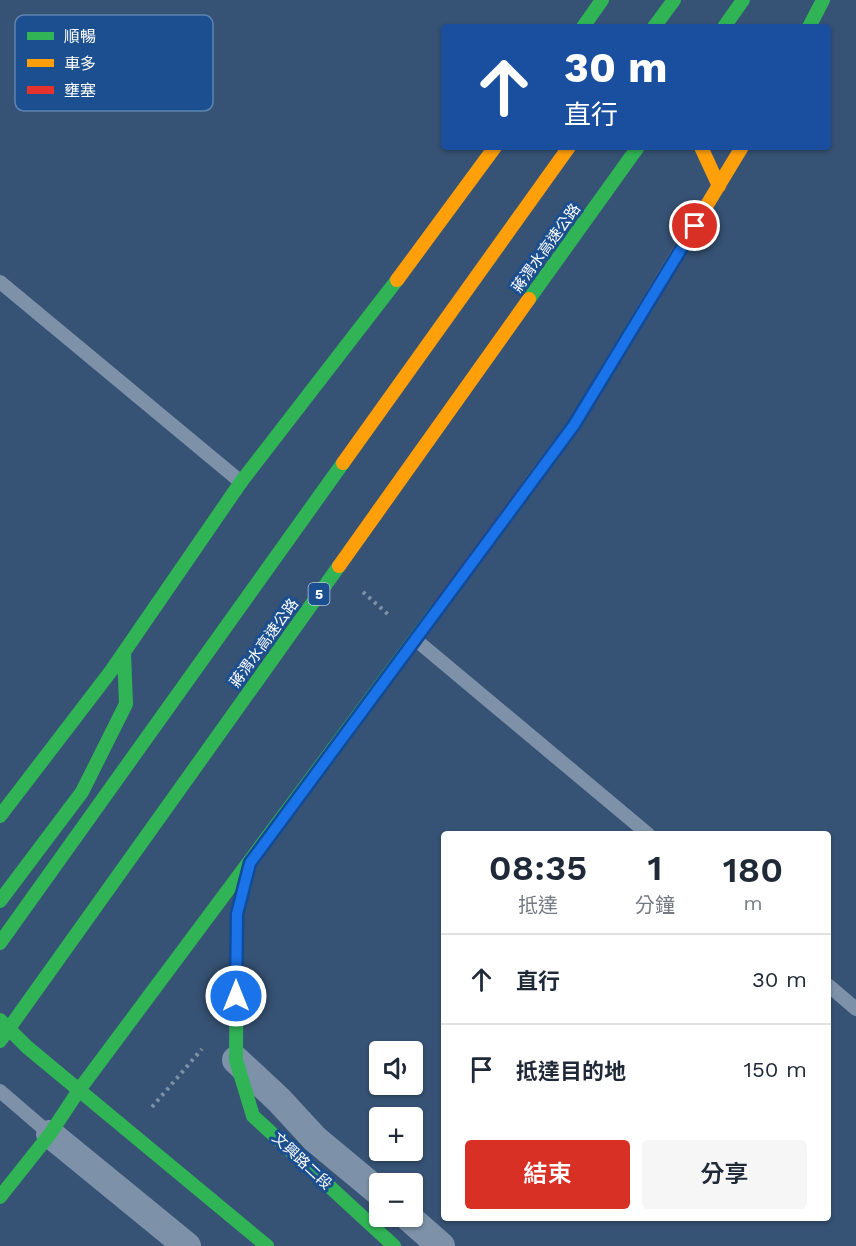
<!DOCTYPE html>
<html lang="zh-TW">
<meta charset="utf-8">
<style>
body{margin:0;font-family:"Work Sans","Noto Sans TC",sans-serif;background:#f6f6f7;color:#1f2937;height:100vh;display:flex;flex-direction:column;font-size:22px;white-space:nowrap}
*{box-sizing:border-box;margin:0}
p{font-size:20px;color:#747a83}
.icon{flex:none;width:33px;height:33px;fill:none;stroke:currentColor;stroke-width:2;stroke-linecap:round;stroke-linejoin:round}
.map{position:relative;flex:1;overflow:hidden}
.details{position:absolute;left:441px;top:831px;width:390px;height:390px;display:flex;flex-direction:column;background:#fff;border-radius:6px;box-shadow:0 2px 4px #0004}
.details>*{flex:none}
.banner{position:absolute;left:441px;top:24px;width:390px;height:126px;border-radius:6px;box-shadow:0 2px 4px #0004;background:#1a4fa0;color:#fff;overflow:hidden}
.buttons{position:absolute;left:369px;top:1041px;display:grid;gap:12px}
.buttons a{display:grid;place-items:center;width:54px;height:54px;border-radius:6px;background:#fff;box-shadow:0 2px 4px #0004;font-size:30px}
.pin{position:absolute;display:grid;place-items:center;width:51px;height:51px;color:#fff;margin:-26px;border:3px solid #fff;border-radius:50%;box-shadow:0 2px 6px #0007}
.me{position:absolute;width:66px;margin:-33px;rotate:0deg;stroke-linejoin:round;filter:drop-shadow(0 0 4px #0008)}
.turn{display:flex;align-items:center;gap:21px;height:126px;padding:0 24px;font-size:27px}
.turn .icon{width:78px;height:78px;stroke-width:2.5}
.turn b{display:block;font-size:42px;line-height:51px}
.eta{display:flex;justify-content:space-evenly;align-items:center;height:102px;text-align:center}
.eta b{font-size:36px;font-weight:600;line-height:42px}
.primary-button{display:flex;gap:12px;margin-top:auto;padding:12px 24px}
.primary-button a{flex:1;height:69px;border-radius:6px;background:#d93025;color:#fff;font-size:24px;font-weight:600;line-height:69px;text-align:center}
.primary-button a+a{background:#f6f6f7;color:#1f2937}
ul{padding:0;list-style:none}
li{display:flex;align-items:center;gap:18px;height:90px;padding:0 24px;border-top:2px solid #e0e1e3}
li div{flex:1}
li b{display:block;font-size:22px}
li em{font-style:normal}
.map>svg:first-child{display:block}
</style>
<div class="map">
<svg width="856" height="1246" viewBox="0 0 856 1246">
<rect width="100%" height="100%" fill="#365274"/>
<g fill="none" stroke-linecap="round" stroke-linejoin="round">
<!-- path -->
<path stroke="#7d92a8" stroke-width="4" stroke-dasharray="3 4.5" stroke-linecap="butt" d="M363,592L391,617
M152,1107L202,1049"/>
<!-- lane -->
<path stroke="#7d92a8" stroke-width="14" d="M0,282L241,482
M416,640L648,834
M828,985L856,1009
M0,1091L50,1134"/>
<!-- street -->
<path stroke="#7d92a8" stroke-width="28" d="M236,1060L279,1100L315,1139L380,1193
M50,1134L187,1246
M407,1216L441,1246"/>
<!-- fast -->
<path stroke="#30b455" stroke-width="14" d="M583,27L602,0
M654,27L674,0
M724,27L743,0
M809,27L823,0
M529,299L638,147
M0,816L111,671L241,482L397,280
M247,875L237,914L236,1060L253,1116L394,1246
M0,901L82,792L126,704L124,652
M0,943L343,463
M0,1020L27,1047L267,1246
M0,1041L339,566
M0,1197L50,1134L79,1090L438,608"/>
<!-- slow -->
<path stroke="#ff9f0a" stroke-width="14" d="M701,147L719,186
M397,280L495,147
M343,463L569,147
M529,485L574,425L742,147
M339,566L529,299"/>
<!-- jam -->
<path stroke="#e5322d" stroke-width="14" d="M438,608L529,485"/>
</g>
<g fill="none" stroke-linecap="round" stroke-linejoin="round">
<defs>
<path id="route" d="M236,996L237,914L250,863L574,425L695,226"/>
</defs>
<!-- route casing -->
<use href="#route" stroke="#114b97" stroke-width="15"/>
<!-- route -->
<use href="#route" stroke="#1a73e8" stroke-width="10"/>
</g>
<g text-anchor="middle" stroke-width="6" stroke-linejoin="round" paint-order="stroke">
<!-- shield labels -->
<rect fill="#1b4f8f" stroke="#bbcadd" stroke-width="1.5" x="308.5" y="583" width="21" height="22" rx="4.5"/>
<g font-size="14" font-weight="bold" fill="#fff">
<text x="319" y="599">5</text>
</g>
<!-- street labels -->
<g font-size="15" fill="#fff" stroke="#1b4f8f">
<text transform="translate(546 248) rotate(-54)" y="5">蔣渭水高速公路</text>
<text transform="translate(264 643) rotate(-54)" y="5">蔣渭水高速公路</text>
<text transform="translate(302 1161) rotate(43)" y="5">文興路二段</text>
</g>
</g>
<!-- legend -->
<rect x="15" y="15" width="198" height="96" rx="9" fill="#1b4f8f" stroke="#5f84b1" stroke-width="1.5"/>
<rect x="27" y="32" width="27" height="8" fill="#30b455"/>
<rect x="27" y="59" width="27" height="8" fill="#ff9f0a"/>
<rect x="27" y="86" width="27" height="8" fill="#e5322d"/>
<g font-size="16" fill="#fff">
<text x="64" y="42">順暢</text>
<text x="64" y="69">車多</text>
<text x="64" y="96">壅塞</text>
</g>
</svg>
<div class="buttons">
<a><svg class="icon" aria-label="sound" viewBox="0 0 24 24"><path d="M4 9h4l5-4v14l-5-4H4zM17 9q2 3 0 6"/></svg></a>
<a>+</a>
<a>−</a>
</div>
<div class="pin" style="left:695px;top:226px;background:#d93025"><svg class="icon" aria-label="arrive" viewBox="0 0 24 24"><path d="M6 21V4h12l-3 4 3 4H6"/></svg></div>
<svg class="me" style="left:236px;top:996px" viewBox="-20 -20 40 40"><circle r="17" fill="#1a73e8" stroke="#fff" stroke-width="3"/><path d="M0-11L8 9 0 5-8 9z" fill="#fff"/></svg>
<div class="banner">
<div class="turn"><svg class="icon" aria-label="ahead" viewBox="0 0 24 24"><path d="M12 20V5M6 11l6-6 6 6"/></svg><div><b>30 m</b>直行</div></div>
</div>
<section class="details">
<div class="eta">
<div><b>08:35</b><p>抵達</p></div>
<div><b>1</b><p>分鐘</p></div>
<div><b>180</b><p>m</p></div>
</div>
<ul>
<li><svg class="icon" aria-label="ahead" viewBox="0 0 24 24"><path d="M12 20V5M6 11l6-6 6 6"/></svg><div><b>直行</b></div><em>30 m</em></li>
<li><svg class="icon" aria-label="arrive" viewBox="0 0 24 24"><path d="M6 21V4h12l-3 4 3 4H6"/></svg><div><b>抵達目的地</b></div><em>150 m</em></li>
</ul>
<div class="primary-button"><a>結束</a><a>分享</a></div>
</section>
</div>
